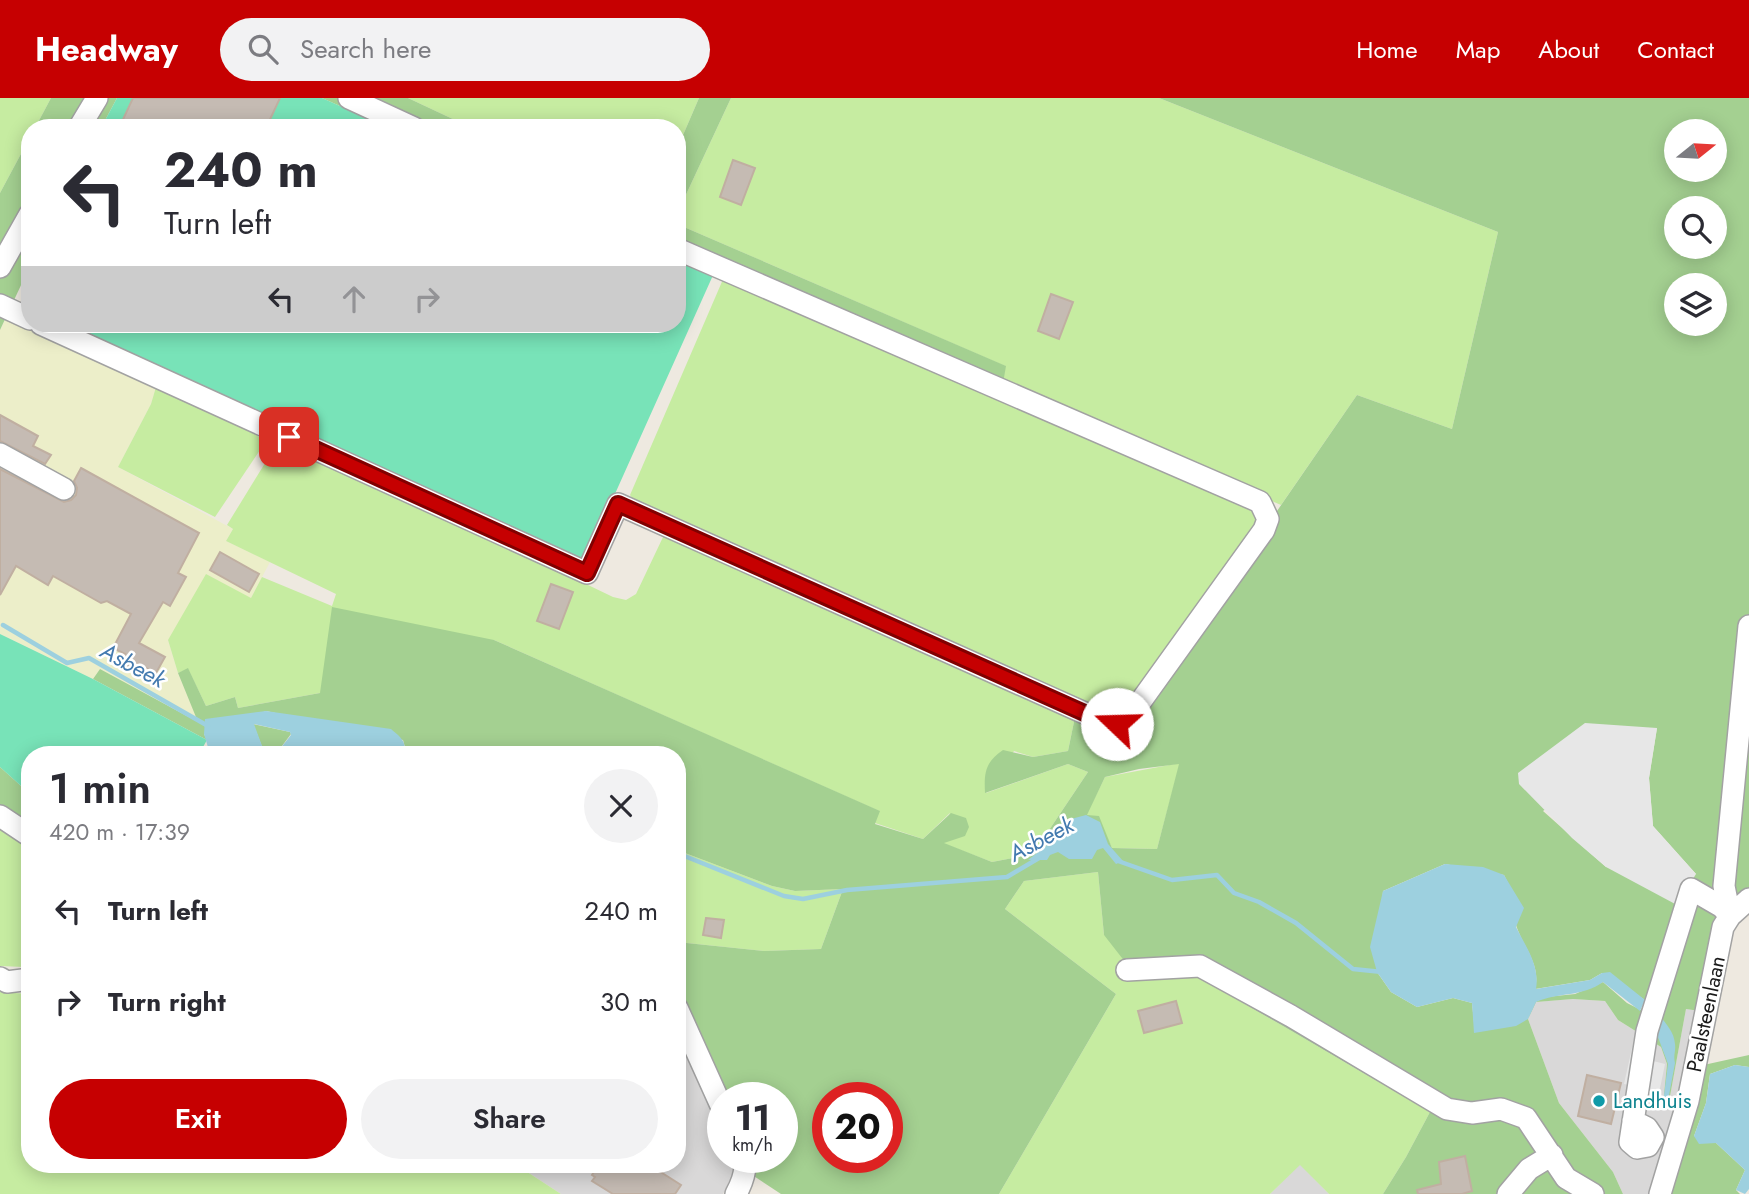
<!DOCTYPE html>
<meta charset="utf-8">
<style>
body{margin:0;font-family:Jost,sans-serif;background:#f2f2f3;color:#2b2b33;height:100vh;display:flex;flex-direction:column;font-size:26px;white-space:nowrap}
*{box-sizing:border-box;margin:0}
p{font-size:23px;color:#7c7c81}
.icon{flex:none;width:38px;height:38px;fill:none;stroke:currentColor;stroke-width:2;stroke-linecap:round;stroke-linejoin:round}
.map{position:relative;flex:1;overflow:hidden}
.drawer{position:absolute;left:21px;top:648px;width:665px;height:427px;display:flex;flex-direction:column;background:#fff;border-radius:28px;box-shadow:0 4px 18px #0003}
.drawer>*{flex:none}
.hud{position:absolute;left:21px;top:21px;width:665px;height:214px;border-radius:28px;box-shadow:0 4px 18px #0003;background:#fff;color:#2b2b33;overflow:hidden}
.needle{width:46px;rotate:72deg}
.fabs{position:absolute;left:1664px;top:21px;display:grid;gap:14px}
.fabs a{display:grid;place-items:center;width:63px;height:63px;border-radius:50%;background:#fff;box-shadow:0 4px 18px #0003;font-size:35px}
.speed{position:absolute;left:707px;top:984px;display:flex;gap:14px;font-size:35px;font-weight:700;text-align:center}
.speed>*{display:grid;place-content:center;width:91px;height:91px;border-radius:50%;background:#fff;box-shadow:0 4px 18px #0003;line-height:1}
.speed small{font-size:18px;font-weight:400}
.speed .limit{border:10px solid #d22;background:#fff;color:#111}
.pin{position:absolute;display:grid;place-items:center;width:60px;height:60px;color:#fff;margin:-30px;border-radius:14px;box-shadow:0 4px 10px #0006}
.me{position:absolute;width:77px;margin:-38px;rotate:291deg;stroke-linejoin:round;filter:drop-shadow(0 0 5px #0008)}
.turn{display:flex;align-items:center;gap:24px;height:147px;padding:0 28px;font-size:32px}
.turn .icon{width:91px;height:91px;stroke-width:2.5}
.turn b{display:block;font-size:49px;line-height:60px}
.lanes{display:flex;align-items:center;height:66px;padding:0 28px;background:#0003;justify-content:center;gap:35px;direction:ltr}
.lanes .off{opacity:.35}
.round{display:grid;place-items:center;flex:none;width:74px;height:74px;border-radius:37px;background:#f2f2f3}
.summary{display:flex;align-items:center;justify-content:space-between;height:119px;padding:0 28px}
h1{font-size:42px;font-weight:600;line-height:52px}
.primary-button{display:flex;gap:14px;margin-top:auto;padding:14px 28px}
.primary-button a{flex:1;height:80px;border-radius:42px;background:#c60001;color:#fff;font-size:28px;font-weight:600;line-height:80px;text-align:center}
.primary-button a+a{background:#f2f2f3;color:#2b2b33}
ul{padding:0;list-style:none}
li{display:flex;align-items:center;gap:21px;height:91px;padding:0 28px}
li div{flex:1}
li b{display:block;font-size:26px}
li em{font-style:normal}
header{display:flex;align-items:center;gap:42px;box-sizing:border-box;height:98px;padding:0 35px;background:#c60001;color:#fff}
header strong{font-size:33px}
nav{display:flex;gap:38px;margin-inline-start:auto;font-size:24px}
.search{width:490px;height:63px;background:#f2f2f3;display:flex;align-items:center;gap:18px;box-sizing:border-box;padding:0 24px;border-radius:38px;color:#7c7c81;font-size:26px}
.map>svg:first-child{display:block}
</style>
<header>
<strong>Headway</strong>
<div class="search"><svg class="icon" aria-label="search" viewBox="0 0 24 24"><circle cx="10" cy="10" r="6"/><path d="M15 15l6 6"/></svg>Search here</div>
<nav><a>Home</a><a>Map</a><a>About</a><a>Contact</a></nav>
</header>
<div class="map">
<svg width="1749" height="1096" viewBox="0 0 1749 1096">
<rect width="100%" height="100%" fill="#eee9e0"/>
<!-- residential -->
<path fill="#d9d8d8" d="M1573,901L1605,903L1618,922L1661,949L1667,966L1663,1005L1668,1008L1686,911L1701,913L1673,1030L1649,1096H1623L1613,1074L1559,1005L1528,921L1535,904Z
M677,930L723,1034V1059H734L737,1067L723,1096H561L515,1066H677Z
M1300,1066L1329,1096H1270Z"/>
<!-- farmland -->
<path fill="#eceec9" d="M14,205L156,289L151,306L118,369L233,431L226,443L270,464L251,500L168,542L178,575L199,625L100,571L93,581L0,536V232Z"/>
<!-- grass -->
<path fill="#c6eca1" d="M0,0H51L35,30H30V39L0,95Z
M408,0H699L677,51V30H472Z
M731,0H1159L1498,134L1452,331L1357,297L1281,407L1003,284L1005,268L677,126V116Z
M724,179L1000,303L1256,411L1260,422L1135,604L1110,621L634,403L630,397Z
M156,289L252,333L261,341L260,352L215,419L118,369L151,306Z
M281,348L509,449L613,499L626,502L636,496L664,437L1075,619L1068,653L1033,659L1014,653L986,695L1068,666L1088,674L1033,756L992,764L942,745L950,715L923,741L875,725L879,713L494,542L320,595L238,610L235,599L206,608L188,571L178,575L168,542L206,476L251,500L262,479L332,508L336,496L226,443L233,431L227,427L270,357Z
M405,649L523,656H403Z
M1180,665L1157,751L1112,750L1102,729L1086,717L1105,679Z
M0,730L30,750V865L24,869L0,868Z
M677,752L772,788L795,793L843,791L821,851L764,853L677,844Z
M1098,774L1104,837L1197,878L1430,1014L1406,1059L1383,1096H1329L1300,1067L1270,1096H999L1116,896L1005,811L1024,783Z
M0,894L30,896V1066H515L561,1096H0Z"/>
<!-- forest -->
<path fill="#a4d091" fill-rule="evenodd" d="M51,0H117L101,30H35Z
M322,0H408L472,30H389Z
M699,0H731L677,116V51Z
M1159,0H1749V809L1733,821L1699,968L1749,957V969L1735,967L1710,976L1706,1005L1694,1038L1716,1045L1745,1072L1736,1092L1740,1096H1649L1673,1030L1700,913L1686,911L1668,1009L1663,1006L1667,966L1661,949L1618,922L1605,903L1573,901L1536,904L1528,921L1559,1005L1613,1074L1623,1096H1383L1406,1059L1430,1014L1197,878L1140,883L1104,837L1098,774L1024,783L1005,811L1116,896L999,1096H781L737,1067L734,1059H782V999H723V1034L677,930V844L764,853L821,851L843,791L795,793L772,788L677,752V656H523L405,649L403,642L266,613L204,636L207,642L93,581L100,571L198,624L178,575L188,570L206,608L235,599L238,610L320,595L332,509L494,542L880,713L875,726L923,741L951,715L966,720L969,729L965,738L944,745L992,764L1033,756L1088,674L1068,666L985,695C984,675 985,664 1003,652L1033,659L1068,653L1075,619L1106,630L1126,632L1357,297L1452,331L1498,134ZM1676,33H1715V72H1676ZM1676,110H1715V149H1676ZM1676,187H1715V226H1676ZM1657,630L1649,680L1653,728L1696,776L1606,769L1543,713ZM1179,666L1157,751L1112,750L1099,718L1087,717L1105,679L1139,671ZM1445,766L1504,777C1514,794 1510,812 1517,830C1525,852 1541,867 1535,891L1590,882L1602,875L1645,902L1641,912L1627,905L1603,884L1575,896L1546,899L1535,904L1528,920L1475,934L1472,905L1453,900L1417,909L1391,894L1377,874L1383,793ZM828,999H887V1059H828Z
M30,39V168L0,232V95Z
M677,126L1006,268L1000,303L677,159Z
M253,626L290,634L291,636L276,656H265Z
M0,669L30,696V728L0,709Z"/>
<!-- pitch -->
<path fill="#78e3b8" d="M117,0H322L389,30H101Z
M677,159L714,175L584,465L54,226H677Z
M0,536L93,581L207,642L199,656H30V696L0,669Z"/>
<!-- parking -->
<path fill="#e7e7e7" d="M1585,625L1657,630L1649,680L1653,728L1696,776L1677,807L1606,769L1572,740L1519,686L1518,675Z
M1634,941L1656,945L1653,963L1665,966L1658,1000L1633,995L1634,988L1624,986Z"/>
<!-- water -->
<path fill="#9dd0df" d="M266,613L391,631C399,638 407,643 404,654L411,656H276L291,637L290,634L254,626L265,656H210L204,636L205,621Z
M1086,717L1100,724L1108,746L1123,763L1116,766L1103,750L1097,752L1092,761H1069L1058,754L1050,757L1047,762H1028L1055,741L1071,721Z
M1445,766L1483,769L1504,777L1524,810L1516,829C1526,849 1540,868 1536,891L1590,882L1602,875L1610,874L1645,902L1640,913L1603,884C1583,899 1558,894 1536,904L1528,921L1516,928L1474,935L1472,905L1453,900L1417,909L1391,894L1377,874L1370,849L1383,793Z
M1660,918C1667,927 1674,934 1675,946C1676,953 1673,958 1675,965L1667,1008L1663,1005L1668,966L1655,931Z
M1735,967L1749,969V1091L1745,1096L1736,1092L1745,1072L1716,1045L1699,1046L1694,1038L1706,1005L1710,976Z"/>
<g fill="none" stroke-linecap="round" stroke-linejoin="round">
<!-- stream -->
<path stroke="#9dd0df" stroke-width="4.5" d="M3,527L67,565L89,560L208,628
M677,755L784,798L803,801L847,792L1007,779L1039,760
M1118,763L1172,782L1217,777L1234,795L1259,804L1296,825L1353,871L1382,874"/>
</g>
<!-- building -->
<path fill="#c5bbb3" stroke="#c0afa1" stroke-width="2" d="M133,0H280L266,30H119Z
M733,62L755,70L741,107L720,99Z
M1051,196L1073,204L1059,241L1038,233Z
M0,317L38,338L33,348L51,357L45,366L0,343Z
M81,370L199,435L178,475L186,479L170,508L163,504L139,545L165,559L156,575L138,566L134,573L119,566L125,556L113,550L131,516L107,503L101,505L53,478L48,487L16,468L0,497V371L64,404L71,402L76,397L77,390L74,383Z
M220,454L259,476L249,494L210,472Z
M551,486L573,494L559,531L537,523Z
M706,820L724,822L721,840L703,837Z
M1176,903L1182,925L1144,935L1138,913Z
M1587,977L1621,985L1611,1026L1578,1018Z
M1465,1058L1472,1093L1462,1096H1418L1417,1092L1441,1086L1439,1064Z
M599,1066H648L681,1087L675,1096H613L592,1083L595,1079L592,1077Z"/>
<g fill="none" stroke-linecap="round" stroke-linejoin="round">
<defs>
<path id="minor" d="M349,0L414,30
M79,30L97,0
M0,169L30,116
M0,207L30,221
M41,226L587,475L618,406L1109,626H1117L1136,610L1264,432L1268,421L1260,404L677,151
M0,356L64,391
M0,718L30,738
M1730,818L1724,788L1749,528
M1127,872L1200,868L1291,918L1447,1011L1472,1015L1501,1011L1526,1020L1566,1080L1593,1096
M0,880L7,884L30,881
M677,910L723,1012
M1636,1004L1647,933L1691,791L1722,809L1730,818
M1633,1023L1647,1030L1653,1039L1648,1048L1637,1050L1630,1044L1635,1011
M736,1096C742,1085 748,1071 743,1059
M1508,1096L1529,1071L1552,1057
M1660,1096L1688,1003L1723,829L1730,818L1749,801"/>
</defs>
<!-- minor casing -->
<use href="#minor" stroke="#a2a2a2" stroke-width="24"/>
<!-- minor -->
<use href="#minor" stroke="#fff" stroke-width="21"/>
</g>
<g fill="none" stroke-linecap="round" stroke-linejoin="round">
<defs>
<path id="route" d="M289,339L587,475L618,406L1109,626H1117"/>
</defs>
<!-- route casing -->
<use href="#route" stroke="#810001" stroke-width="18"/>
<!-- route -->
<use href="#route" stroke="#c60001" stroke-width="12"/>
</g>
<!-- markers -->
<circle fill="#0f9aa8" stroke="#fff" stroke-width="2.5" cx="1599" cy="1003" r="7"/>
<g text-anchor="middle" stroke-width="5" stroke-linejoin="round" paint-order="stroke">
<!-- street labels -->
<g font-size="21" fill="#1b1b1b" stroke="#fff">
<text transform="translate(1706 916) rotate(-78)" y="7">Paalsteenlaan</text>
</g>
<!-- culture labels -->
<g font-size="21" fill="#0d838f" stroke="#fff" text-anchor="start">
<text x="1613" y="1010">Landhuis</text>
</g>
<!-- water labels -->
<g font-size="23" font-style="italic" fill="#437aaf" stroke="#fff">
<text transform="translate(133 567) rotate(28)" y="8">Asbeek</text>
<text transform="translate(1041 741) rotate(-28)" y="8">Asbeek</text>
</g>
</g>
</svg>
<div class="fabs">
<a><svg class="needle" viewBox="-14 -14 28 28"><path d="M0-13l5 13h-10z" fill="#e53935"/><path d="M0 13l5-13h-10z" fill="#7c7c81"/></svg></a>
<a><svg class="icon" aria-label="search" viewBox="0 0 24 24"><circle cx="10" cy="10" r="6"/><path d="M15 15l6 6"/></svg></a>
<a><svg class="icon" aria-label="layers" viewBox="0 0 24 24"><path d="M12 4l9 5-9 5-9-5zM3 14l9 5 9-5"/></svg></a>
</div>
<div class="speed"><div>11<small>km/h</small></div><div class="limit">20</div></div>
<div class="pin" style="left:289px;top:339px;background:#d93025"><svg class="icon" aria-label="arrive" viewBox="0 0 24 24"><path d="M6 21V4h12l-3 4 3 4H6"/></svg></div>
<svg class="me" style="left:1117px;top:626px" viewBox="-20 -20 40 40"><circle r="19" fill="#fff"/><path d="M0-13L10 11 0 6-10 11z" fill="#c60001"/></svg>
<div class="hud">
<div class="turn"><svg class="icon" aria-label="left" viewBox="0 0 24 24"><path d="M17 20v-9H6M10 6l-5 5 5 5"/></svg><div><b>240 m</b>Turn left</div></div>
<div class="lanes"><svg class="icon" aria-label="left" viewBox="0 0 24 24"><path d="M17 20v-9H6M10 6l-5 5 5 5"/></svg><svg class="icon off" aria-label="ahead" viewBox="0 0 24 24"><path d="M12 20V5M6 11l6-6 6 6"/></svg><svg class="icon off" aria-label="right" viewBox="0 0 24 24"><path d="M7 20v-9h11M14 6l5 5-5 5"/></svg></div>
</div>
<section class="drawer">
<div class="summary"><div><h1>1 min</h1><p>420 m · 17:39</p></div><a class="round"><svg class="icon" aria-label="close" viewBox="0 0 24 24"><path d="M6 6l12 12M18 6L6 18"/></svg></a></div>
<ul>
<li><svg class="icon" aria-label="left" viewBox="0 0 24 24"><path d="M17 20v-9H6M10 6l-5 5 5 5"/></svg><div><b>Turn left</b></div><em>240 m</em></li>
<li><svg class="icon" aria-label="right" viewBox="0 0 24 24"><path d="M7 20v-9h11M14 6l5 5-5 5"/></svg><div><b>Turn right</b></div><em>30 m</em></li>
</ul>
<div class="primary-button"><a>Exit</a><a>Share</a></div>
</section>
</div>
